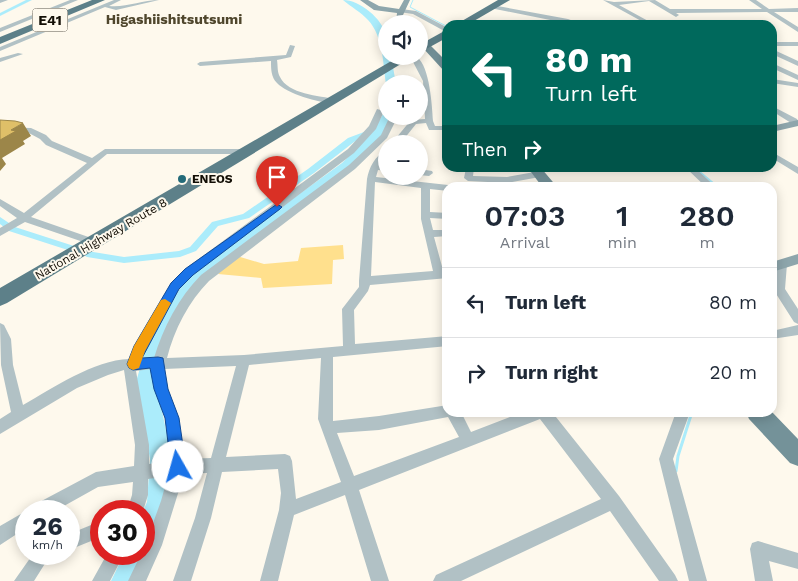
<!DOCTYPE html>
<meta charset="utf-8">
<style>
body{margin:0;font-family:"Work Sans",sans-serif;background:#f6f6f7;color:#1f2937;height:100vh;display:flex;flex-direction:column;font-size:19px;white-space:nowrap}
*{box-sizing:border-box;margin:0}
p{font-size:16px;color:#747a83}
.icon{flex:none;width:28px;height:28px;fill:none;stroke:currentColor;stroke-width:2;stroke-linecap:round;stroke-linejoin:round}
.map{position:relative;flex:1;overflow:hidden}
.side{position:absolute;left:442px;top:182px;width:335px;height:235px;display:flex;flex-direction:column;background:#fff;border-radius:15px;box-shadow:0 2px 12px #0003}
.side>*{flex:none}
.hud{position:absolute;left:442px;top:20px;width:335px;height:152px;border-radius:15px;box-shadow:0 2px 12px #0003;background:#00695c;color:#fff;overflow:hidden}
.buttons{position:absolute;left:378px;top:15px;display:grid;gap:10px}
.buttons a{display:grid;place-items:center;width:50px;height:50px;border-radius:50%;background:#fff;box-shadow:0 2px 12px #0003;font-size:25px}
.speed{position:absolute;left:15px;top:500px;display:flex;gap:10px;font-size:25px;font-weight:700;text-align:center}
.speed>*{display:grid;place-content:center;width:65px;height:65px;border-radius:50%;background:#fff;box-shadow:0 2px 12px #0003;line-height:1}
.speed small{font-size:12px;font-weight:400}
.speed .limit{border:8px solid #d22;background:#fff;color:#111}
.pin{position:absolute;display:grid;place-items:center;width:42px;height:42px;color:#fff;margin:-51px -21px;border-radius:50% 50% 50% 0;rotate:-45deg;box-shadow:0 0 5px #0007}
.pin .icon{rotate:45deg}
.me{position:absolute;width:55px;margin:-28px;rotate:353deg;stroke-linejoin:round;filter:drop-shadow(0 0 4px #0008)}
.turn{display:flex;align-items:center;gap:18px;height:105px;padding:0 20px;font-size:22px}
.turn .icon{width:65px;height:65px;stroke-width:2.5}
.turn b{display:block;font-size:35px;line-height:42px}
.then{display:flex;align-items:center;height:48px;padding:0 20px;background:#0003;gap:10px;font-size:19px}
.eta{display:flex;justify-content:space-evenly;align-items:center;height:85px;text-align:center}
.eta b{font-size:30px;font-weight:600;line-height:35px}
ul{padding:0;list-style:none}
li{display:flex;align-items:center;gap:15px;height:70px;padding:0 20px;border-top:1px solid #e0e1e3}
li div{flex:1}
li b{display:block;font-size:19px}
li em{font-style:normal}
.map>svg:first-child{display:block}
</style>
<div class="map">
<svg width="798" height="581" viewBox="0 0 798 581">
<rect width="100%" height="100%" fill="#fef9ed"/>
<!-- green -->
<path fill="#ffe08d" d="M343,245L344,259L333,260L332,284L263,288L261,278L218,274L237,256L264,264L298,261L301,248Z"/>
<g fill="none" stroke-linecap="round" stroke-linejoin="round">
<!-- stream-far2 -->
<path stroke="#abecfb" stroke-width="1" d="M413,0L410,7L446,26"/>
<!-- stream-far1 -->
<path stroke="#abecfb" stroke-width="2" d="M695,168L719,188"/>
<!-- stream -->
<path stroke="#abecfb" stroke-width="3" d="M676,471L678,456L692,412"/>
<!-- canal -->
<path fill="#abecfb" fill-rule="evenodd" d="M26,0H32L0,16V13Z
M364,132L377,133L381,135L377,137L369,134L354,142L314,173L249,218L218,226L196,251L180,257L124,263L87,257L82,254L87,251L124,257L179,251L190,247L212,222L243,214L308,169L348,138Z
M0,217L15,227L77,247L79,249L74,252L9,231L0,224Z"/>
<!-- river -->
<path fill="#abecfb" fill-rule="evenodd" d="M343,0C360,0 383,19 386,36C387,43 386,50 386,56H391L396,84H386C383,63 383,36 368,20C361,12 351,7 343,0Z
M386,113V116H392L381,137L350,169L211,275L194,293L161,353L156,382L172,459L169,503L152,543L145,546L148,554L137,581H111L124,554H144L143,511L147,502L150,459L136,382L146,347L182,285L199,267L342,163L372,133L383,114Z"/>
<!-- street-tunnel -->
<path stroke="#dbd6ca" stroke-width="5.5" stroke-dasharray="5.5 3" stroke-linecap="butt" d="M46,16L62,19"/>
<!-- street -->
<path fill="#b1c1c5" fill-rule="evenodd" d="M0,0H8L0,3Z
M70,0H78L0,32V28Z
M114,0H121L109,6C125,8 142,0 159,0L116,10L105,7L0,51V47Z
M603,0L614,2L655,0L670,9H762L749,0H756L769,9L798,8V12H774L798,27V32L767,12L676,13L679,15L676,17L649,1L619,5L650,22L689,20L692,22L689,24L610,25L613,23L643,22Z
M492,5L568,19L584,25H575L490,8Z
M401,9L416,11L448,28V33L413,14L399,12Z
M772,42H798V46H772Z
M290,45L295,46L291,57L277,60C278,66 277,72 280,77C288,94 319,96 336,99V103C322,104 287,94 277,83C271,77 271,69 271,61L200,66L197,64L200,62L286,55Z
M772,49L798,61V66L772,54Z
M18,53L23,54L0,62V58Z
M405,56C408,56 414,55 417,57C430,67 432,106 433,121L435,126H448V130H429L426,123L416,124L400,144H391L411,120L425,119L423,81L412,60Z
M772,63L798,75V80L772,68Z
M772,79L798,83V87L772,83Z
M772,106L797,119L798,121L791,123L772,111Z
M377,109L384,111L376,129L354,153L193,275L179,289L142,359L154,358C163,328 179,297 201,275L349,165L381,135L390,116H398L387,138L355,169L209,281C189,301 174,330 167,358L244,355L343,346L342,309L359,287V281L367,179C369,168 375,155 386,151V158L380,165H386V171L378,170L376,177L448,185L452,188H448V191L430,189V212L448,213V219L430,218L433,230H448V236L434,237L443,270H448V278L370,285L368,291L354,310L355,344L448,336V346L333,357V421L379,416L448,405V412H461L471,432L523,412H552L619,496L675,575L678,581H659L610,511L461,581H433L436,575L601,499L540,419L359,490L389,581H371L345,495L294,515L278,581H260L279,510L281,493L278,469L222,472L211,518L191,581H173L195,518L207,473L184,474L162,545L146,581H128L141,554H144V548L161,501L168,476L148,479V495L143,511H127L132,495L133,482L98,487L55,511H32L34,505L96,472L134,466L135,445L124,370L108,375L77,388L0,434V419L11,412L1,365L0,323L4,325L11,339L13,365L23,405C53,388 94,360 129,359L171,283L185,269L348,149L369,126ZM375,182L421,188V219L433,271L371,276ZM321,358L318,419L341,482L296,499L292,461L290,456L285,454L226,457L249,365ZM236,366L211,458L184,459L179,418L168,389L164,369ZM151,369L154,389L165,418L170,461L149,464V445L136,371ZM448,417L459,437L354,476L337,433L379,430Z
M0,127L31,128L46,135L52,141L92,158L105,149H240L249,153L245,156L239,154H107L31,217L100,241L101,243L100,245H92L25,222L0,236V228L17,218L0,206V199L24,213L87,163L46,145L40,139L27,132L0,131Z
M772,152L798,167V174L772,158Z
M466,168H474L473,176L507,177L540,171L544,174L540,177L507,183L468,181L464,178Z
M686,168H695L717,188H707Z
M419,169L432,171L433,173L429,176L419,175Z
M782,260L787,264L785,289L798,309V324L794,322L773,289L777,264Z
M798,325V335L772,339V331Z
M676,412H690L673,459L707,581H689L659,459Z
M26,511V528L0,545V526Z
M101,521V537L69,550V534Z
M758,541L798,553V569L769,561L773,581H755L750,549L752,543Z
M33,554H51L34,581H14Z
M107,554H124L110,581H92Z"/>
<!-- secondary -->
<path fill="#8ea6ac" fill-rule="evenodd" d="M360,0H368L379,6L399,9L404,0H410L403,15L404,24H396L397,13L374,10Z
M798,120V126L772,132V126Z
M798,254V264L772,272V262Z"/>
<!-- primary -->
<path fill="#749299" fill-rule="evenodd" d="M426,43L429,44L448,63V72L444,71L423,48L421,46Z
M528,168H541L558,188H543Z
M746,412H772L798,439V466L790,463L749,419Z"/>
<!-- highway -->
<path fill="#5d8089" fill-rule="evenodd" d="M92,0H105L0,44V37Z
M498,0H510L467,25H455Z
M448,29V37L419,53V45Z
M400,56H414L7,303L0,306V288Z"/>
</g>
<!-- shaded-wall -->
<path fill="#9c8649" d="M23,123L31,136L23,141L25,144L2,158L6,164L0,171V140L11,130Z"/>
<!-- building -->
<path fill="#dfbf68" stroke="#9c8649" d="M0,120L15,121L23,123L11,130L16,131L0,140Z"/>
<!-- route -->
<path fill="#1a73e8" stroke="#114b97" d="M277,204L282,207L280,209L193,275L179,289L142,358L158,357L163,358L168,389L179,418L186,467L184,472L178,474L173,472L171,467L165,418L154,389L150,368L133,370L129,368L127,364L134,346L171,283L185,269Z"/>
<!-- slow -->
<path fill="#f59e0b" d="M165,299L171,303L145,351L139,368L133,370L129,368L127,364L134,346L161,300Z"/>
<!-- markers -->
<circle fill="#246b79" stroke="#fef9ed" stroke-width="2" cx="182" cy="179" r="5"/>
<g text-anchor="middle" stroke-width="4" stroke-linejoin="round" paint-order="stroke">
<!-- far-poi labels -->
<g font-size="12" font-weight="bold" fill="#120e05" stroke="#fef9ed" text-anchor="start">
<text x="192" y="183">ENEOS</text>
</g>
<!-- far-street labels -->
<g font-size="12" fill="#120e05" stroke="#fef9ed">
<text transform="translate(101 239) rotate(-30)" y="4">National Highway Route 8</text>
</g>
<!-- far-neighbourhood labels -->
<g font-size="14" font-weight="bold" fill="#4f462c" stroke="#fef9ed">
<text x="174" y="24">Higashiishitsutsumi</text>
</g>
<!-- shield labels -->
<rect fill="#fef9ed" stroke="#59544b" stroke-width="1" x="32.5" y="8.5" width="35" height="23" rx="4"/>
<g font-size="14" font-weight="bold" fill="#120e05">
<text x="50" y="25">E41</text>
</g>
</g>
</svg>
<div class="buttons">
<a><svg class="icon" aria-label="sound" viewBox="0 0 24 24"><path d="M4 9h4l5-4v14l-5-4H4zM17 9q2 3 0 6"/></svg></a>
<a>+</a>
<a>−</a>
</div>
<div class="speed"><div>26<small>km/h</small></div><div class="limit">30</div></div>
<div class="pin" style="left:277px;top:207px;background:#d93025"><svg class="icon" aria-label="arrive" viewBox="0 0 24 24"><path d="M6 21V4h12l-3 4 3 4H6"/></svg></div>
<svg class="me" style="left:178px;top:467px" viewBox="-20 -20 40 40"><circle r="19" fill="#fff"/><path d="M0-13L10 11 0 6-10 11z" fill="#1a73e8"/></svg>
<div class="hud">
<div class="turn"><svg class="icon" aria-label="left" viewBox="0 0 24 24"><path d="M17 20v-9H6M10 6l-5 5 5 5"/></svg><div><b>80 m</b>Turn left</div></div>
<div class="then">Then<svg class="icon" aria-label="right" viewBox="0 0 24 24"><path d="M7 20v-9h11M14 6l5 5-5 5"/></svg></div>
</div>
<section class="side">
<div class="eta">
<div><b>07:03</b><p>Arrival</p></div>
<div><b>1</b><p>min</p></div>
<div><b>280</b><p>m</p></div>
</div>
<ul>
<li><svg class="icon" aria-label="left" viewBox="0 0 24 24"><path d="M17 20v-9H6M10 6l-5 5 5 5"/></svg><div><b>Turn left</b></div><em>80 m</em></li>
<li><svg class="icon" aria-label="right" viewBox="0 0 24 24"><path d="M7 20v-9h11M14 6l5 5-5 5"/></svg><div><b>Turn right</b></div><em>20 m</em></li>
</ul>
</section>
</div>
